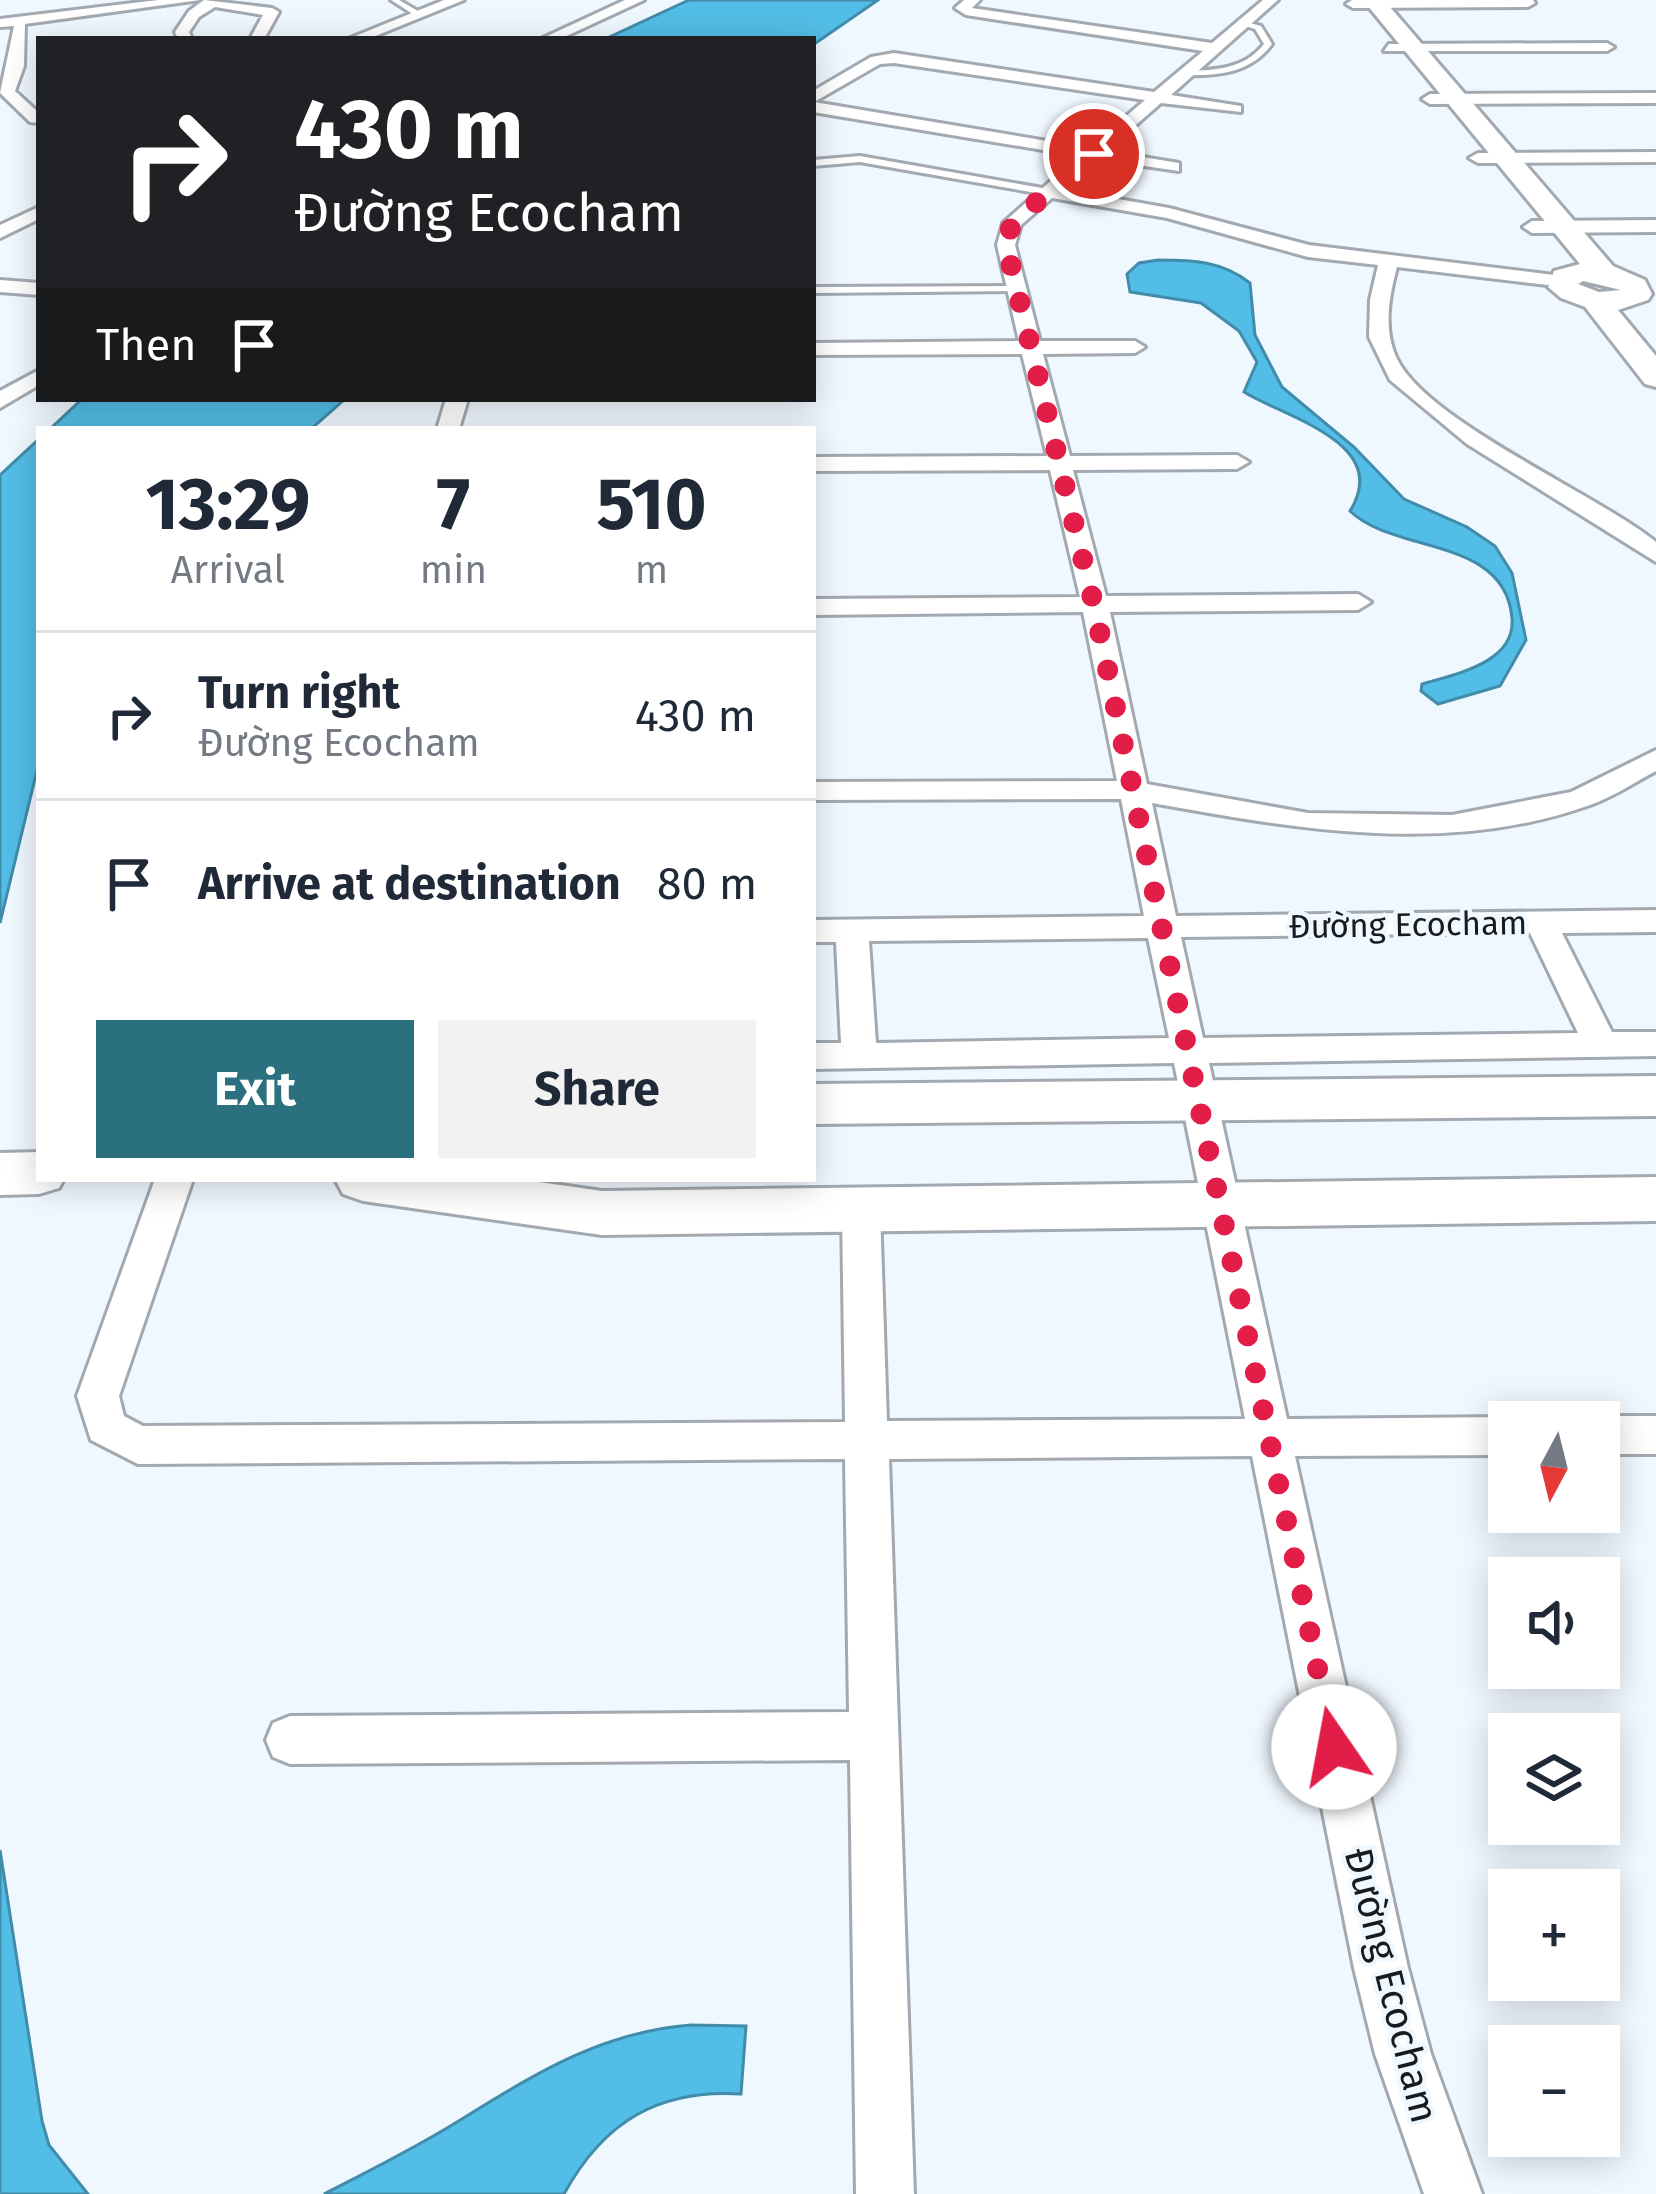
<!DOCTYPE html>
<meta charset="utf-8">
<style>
body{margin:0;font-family:"Fira Sans",sans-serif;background:#f2f2f3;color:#1f2937;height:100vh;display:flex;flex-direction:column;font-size:45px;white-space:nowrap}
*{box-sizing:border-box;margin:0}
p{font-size:39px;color:#747a83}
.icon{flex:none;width:66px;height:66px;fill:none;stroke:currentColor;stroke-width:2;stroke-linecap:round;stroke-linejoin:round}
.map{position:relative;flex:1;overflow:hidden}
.drawer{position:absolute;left:36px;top:426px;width:780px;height:756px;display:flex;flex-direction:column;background:#fff;border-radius:0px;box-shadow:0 6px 30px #0003}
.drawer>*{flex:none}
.top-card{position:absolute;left:36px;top:36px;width:780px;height:366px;border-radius:0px;box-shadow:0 6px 30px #0003;background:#202124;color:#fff;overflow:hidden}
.needle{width:78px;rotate:187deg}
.tools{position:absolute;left:1488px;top:1401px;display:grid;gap:24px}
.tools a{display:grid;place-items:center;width:132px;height:132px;border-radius:0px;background:#fff;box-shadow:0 6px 30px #0003;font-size:60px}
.pin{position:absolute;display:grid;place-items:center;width:102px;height:102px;color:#fff;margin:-51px;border:6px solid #fff;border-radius:50%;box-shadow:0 3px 12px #0007}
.me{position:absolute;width:132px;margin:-66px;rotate:348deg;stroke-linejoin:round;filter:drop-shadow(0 0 9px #0008)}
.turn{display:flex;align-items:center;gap:42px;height:252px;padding:0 60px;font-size:54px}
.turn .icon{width:156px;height:156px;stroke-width:2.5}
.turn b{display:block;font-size:84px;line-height:102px}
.then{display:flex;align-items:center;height:114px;padding:0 60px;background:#0003;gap:24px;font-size:45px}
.eta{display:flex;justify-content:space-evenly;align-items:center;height:204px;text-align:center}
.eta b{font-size:72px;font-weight:700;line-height:84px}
.cta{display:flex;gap:24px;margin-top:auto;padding:24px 60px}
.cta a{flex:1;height:138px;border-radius:0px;background:#2a707e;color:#fff;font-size:48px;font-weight:700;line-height:138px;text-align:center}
.cta a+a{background:#f2f2f3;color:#1f2937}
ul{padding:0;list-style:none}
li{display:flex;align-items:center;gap:36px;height:168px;padding:0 60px;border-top:3px solid #e0e1e3}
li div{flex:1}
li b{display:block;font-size:45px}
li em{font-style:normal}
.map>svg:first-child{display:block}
</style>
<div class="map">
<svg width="1656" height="2194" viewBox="0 0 1656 2194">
<rect width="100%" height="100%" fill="#f0f8ff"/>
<!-- water -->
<path fill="#52bde6" stroke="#418caa" stroke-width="3" d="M689,0H878L813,45V39H605Z
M1158,260C1193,260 1222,261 1250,283L1255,335L1282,387L1354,447L1404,499L1467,527L1495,546L1512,573L1526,640L1500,686L1438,704L1421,691L1422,684C1455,674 1516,663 1512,618C1505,536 1394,554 1350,511C1393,443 1284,417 1244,392L1257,362L1239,331L1201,303L1130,292L1127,274L1139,263Z
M82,399H345L311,429H50Z
M39,439V762L0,923V475Z
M0,1850L42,2121L49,2145L88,2194H0Z
M691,2025L746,2026L741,2094C659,2089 604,2121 564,2194H324C365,2173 407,2152 447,2128C526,2080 596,2032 691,2025Z"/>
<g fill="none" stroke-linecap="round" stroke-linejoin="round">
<defs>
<path id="lane" d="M391,0H399L423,14L416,16Z
M1242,21L1261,26L1272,44C1251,73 1218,76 1184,75L1187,71C1217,70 1244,69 1264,44L1255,29L1242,25Z
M860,156L1048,189L1052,192L1048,195L860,162L813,166V160Z
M1021,286V290L1018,291L813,293V287Z"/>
<path id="street" d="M158,0H200L25,24L24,66L15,91L39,113V123L30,122L0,93L14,26L0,27V19Z
M204,0L272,8L279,12L264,39H250L263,15L215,7L199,17L189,32L192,39H178L175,32L189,11Z
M444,0H464L368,39H348Z
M625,0H644L560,39L543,38Z
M964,0H980L972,8L1212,43L1263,0H1278L1171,95L1241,106V112L1161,103L1106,151L1179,163V171L1096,159L1062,189L1169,208L1309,245L1554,275V283L1547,285L1397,267C1389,297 1383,330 1397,359C1428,422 1595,493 1656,542V562L1467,444L1390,380L1369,337L1370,300L1378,265L1308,257L1167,218L1052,198L1021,225L1015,245L1040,341H1135L1145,347L1135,353L1043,354L1070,456L1237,455L1249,462L1237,469L1073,470L1106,596L1358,594L1371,602L1358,610L1110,612L1147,784L1308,813L1452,815L1571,792L1656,750V771C1635,782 1613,797 1590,805C1448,856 1296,829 1152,803L1176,916L1656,910V932L1562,933L1612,1032H1656V1056L1209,1063L1287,1419L1509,1417L1522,1422H1509V1455L1295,1456L1408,1968L1431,2054L1482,2194H1424L1375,2054L1354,1968L1252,1456L889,1459L914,2194H856L850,1760L290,1764L273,1757L266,1740L273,1723L290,1716L849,1712L845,1459L138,1464L91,1440L77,1396L155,1179H193L119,1396L124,1416L143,1426L845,1422L842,1209L847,1198L861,1194L875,1198L880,1209L887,1421L1245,1419L1174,1063L813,1069V1043H841L836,942H813V920L1144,916L1121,799L813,800V782L1117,781L1083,612L813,615V599L1080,597L1050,470L813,471V457L1047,456L1022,354L813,355V343L1019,341L997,245L1003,223L1079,156L813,112V91L871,57L894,53L1154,92L1203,51L966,15L955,8ZM894,63L1145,100L1089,148L814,102L880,64ZM1530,933L1578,1033L1203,1038L1181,937ZM1148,938L1169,1038L876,1043L869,941Z
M1352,0H1533L1535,3L1528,7L1353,8L1346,4Z
M1389,44L1607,43L1614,47L1607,51H1384Z
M1656,93V103L1430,104L1422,99L1430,94Z
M1656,152V162L1478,163L1469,158L1478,153Z
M39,207V219L0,238V225Z
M1656,220V232L1532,233L1523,227L1532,221Z
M0,280L39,283V295L0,292Z
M39,370V385L0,408V391Z
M446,399H468L459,429H437Z
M1599,1416H1656V1454H1599V1422H1584Z"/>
<path id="secondary" d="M1363,0H1384L1613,266L1645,280L1652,294L1648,300L1618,310L1656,356V387L1645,384L1585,307L1561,298L1548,287L1554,271L1580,264ZM1583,281L1621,290L1599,292L1578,284Z
M1656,1076V1116L813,1124V1084Z
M39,1152V1179H64L59,1188L39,1194L0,1195V1153Z
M1656,1177V1221L602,1235L363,1201L343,1194L335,1179H518L602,1191Z"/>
</defs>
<!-- lane casing -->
<use href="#lane" stroke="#a2a9b0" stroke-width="6"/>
<!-- street casing -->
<use href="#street" stroke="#a2a9b0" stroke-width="6"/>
<!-- secondary casing -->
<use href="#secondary" stroke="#a2a9b0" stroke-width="6"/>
<!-- lane -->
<use href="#lane" fill="#fff" fill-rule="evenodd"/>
<!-- street -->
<use href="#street" fill="#fff" fill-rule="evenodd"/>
<!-- secondary -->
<use href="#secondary" fill="#fff" fill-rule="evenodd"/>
</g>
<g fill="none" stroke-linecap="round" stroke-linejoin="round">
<!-- route -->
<path stroke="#e11d48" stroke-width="21" stroke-dasharray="0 37.8" d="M1094,154L1012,223L1006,245L1094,605L1334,1747"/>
</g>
<g text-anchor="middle" stroke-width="9" stroke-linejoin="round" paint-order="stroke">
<!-- street labels -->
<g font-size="33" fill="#181b1d" stroke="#f0f8ff">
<text transform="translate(1408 924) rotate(-1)" y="12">Đường Ecocham</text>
</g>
<!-- near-street labels -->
<g font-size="39" fill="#181b1d" stroke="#f0f8ff">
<text transform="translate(1392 1985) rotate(76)" y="14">Đường Ecocham</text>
</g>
</g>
</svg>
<div class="tools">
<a><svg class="needle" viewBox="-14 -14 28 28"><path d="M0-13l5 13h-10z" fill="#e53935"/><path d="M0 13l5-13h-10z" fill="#747a83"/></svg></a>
<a><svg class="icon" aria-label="sound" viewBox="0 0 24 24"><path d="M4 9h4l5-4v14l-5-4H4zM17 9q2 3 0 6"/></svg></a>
<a><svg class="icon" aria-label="layers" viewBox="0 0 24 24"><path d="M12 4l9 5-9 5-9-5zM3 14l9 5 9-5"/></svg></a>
<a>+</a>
<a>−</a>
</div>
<div class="pin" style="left:1094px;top:154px;background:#d93025"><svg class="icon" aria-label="arrive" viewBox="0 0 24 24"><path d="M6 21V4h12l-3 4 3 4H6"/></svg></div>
<svg class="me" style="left:1334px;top:1747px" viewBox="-20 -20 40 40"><circle r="19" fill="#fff"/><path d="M0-13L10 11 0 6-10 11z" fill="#e11d48"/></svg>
<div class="top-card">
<div class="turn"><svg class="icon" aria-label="right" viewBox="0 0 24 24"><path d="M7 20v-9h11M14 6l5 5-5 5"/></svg><div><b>430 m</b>Đường Ecocham</div></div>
<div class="then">Then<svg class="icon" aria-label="arrive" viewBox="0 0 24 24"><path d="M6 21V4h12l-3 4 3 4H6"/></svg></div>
</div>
<section class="drawer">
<div class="eta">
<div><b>13:29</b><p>Arrival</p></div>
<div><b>7</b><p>min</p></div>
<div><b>510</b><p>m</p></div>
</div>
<ul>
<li><svg class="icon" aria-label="right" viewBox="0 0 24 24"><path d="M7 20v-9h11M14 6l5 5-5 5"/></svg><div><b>Turn right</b><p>Đường Ecocham</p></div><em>430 m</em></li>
<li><svg class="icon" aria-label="arrive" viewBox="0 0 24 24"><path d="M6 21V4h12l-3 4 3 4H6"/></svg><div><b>Arrive at destination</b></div><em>80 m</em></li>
</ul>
<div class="cta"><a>Exit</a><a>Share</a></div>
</section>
</div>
